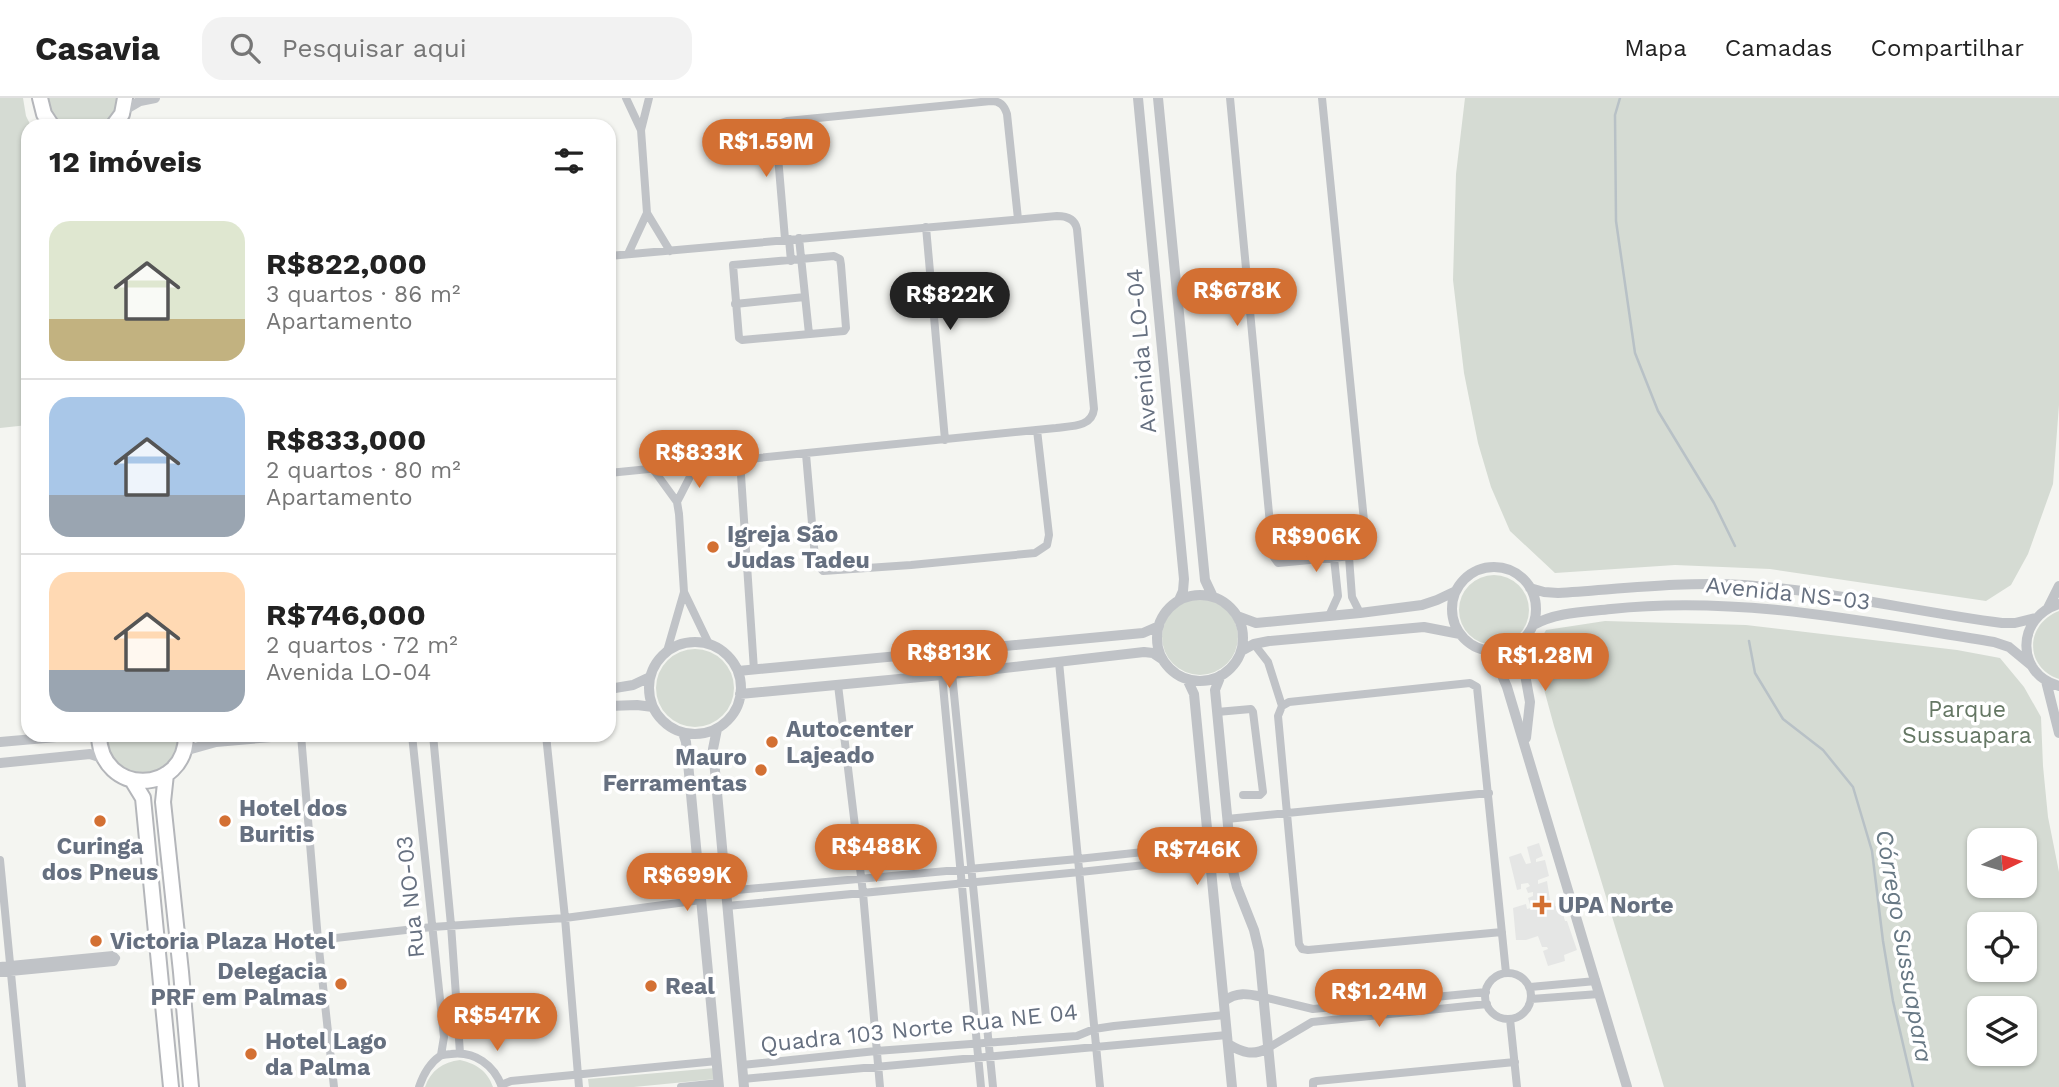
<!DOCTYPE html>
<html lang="pt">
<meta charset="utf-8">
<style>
body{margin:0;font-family:"Work Sans",sans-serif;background:#f2f2f2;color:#222;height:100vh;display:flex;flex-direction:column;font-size:26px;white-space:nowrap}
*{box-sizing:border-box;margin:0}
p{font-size:23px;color:#767676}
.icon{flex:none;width:38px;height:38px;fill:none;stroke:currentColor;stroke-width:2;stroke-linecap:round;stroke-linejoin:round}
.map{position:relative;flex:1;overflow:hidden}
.details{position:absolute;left:21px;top:21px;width:595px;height:623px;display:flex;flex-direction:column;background:#fff;border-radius:21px;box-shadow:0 2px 5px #0004}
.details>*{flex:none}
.needle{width:46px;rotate:85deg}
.controls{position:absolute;left:1967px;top:730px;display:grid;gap:14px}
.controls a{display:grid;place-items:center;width:70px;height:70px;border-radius:14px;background:#fff;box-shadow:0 2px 5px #0004;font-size:35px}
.price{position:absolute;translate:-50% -60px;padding:0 16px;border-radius:24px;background:#d37033;color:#fff;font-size:23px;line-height:46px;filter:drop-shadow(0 2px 4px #0008)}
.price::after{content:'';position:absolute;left:50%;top:42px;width:21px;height:16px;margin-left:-10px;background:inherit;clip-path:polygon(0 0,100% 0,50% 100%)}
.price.active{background:#222;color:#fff}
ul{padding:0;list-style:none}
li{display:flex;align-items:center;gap:21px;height:175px;padding:0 28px}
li+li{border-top:2px solid #e0e0e0}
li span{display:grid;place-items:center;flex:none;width:196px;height:140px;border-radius:21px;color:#555}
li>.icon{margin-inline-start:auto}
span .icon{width:84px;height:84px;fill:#fffc;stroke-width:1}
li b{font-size:30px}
h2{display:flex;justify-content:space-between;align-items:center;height:84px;padding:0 28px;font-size:30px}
header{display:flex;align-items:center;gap:42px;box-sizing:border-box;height:98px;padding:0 35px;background:#fff;border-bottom:2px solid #e0e0e0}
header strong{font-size:33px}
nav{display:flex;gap:38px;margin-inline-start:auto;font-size:24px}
.search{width:490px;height:63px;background:#f2f2f2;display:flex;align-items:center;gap:18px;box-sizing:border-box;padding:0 24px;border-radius:21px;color:#767676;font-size:26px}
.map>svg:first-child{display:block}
.built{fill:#e5e6e5}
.green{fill:#d5dbd3;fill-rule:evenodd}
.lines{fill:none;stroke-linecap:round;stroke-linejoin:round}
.stream{stroke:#b8c1c6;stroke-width:2.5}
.primary-casing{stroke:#b4b6ba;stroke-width:18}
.minor{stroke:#c0c3c7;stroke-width:8}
.tertiary{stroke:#c0c3c7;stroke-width:10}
.primary{stroke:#fff;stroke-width:14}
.poi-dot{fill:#d37033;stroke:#fff;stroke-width:2.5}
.labels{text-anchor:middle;stroke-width:7;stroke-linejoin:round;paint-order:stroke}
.street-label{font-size:23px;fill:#667080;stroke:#fff}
.poi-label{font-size:23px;font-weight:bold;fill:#667080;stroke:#fff;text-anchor:start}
.park-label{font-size:23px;fill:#657764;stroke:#fff}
.water-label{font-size:24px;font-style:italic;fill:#677884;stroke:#fff}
</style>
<header>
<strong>Casavia</strong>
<div class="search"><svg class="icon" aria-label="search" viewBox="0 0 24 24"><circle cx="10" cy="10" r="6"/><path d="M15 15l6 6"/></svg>Pesquisar aqui</div>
<nav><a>Mapa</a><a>Camadas</a><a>Compartilhar</a></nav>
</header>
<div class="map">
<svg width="2059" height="989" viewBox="0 0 2059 989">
<rect width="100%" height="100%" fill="#f4f5f1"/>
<path class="built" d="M1539,745L1543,758L1536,761V764L1545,762L1549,778L1538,782V786L1547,783L1550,802H1554L1555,808L1561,809L1565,823H1567L1577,852L1564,857L1565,863L1548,868L1543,853L1548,851L1547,849H1542L1538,838L1526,842H1516L1513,810L1526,806L1527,811L1531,810L1528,800L1533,798V794L1528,795L1526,790L1530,788L1528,785L1521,786V791L1517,792L1509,759L1521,755L1526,766L1531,765L1527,749Z"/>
<path class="green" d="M0,0H23L26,18L31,28H28V327L0,330Z
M44,0H120C118,11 113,20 105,28H59L53,22Z
M1465,0H2059V307L2053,386L2028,456L2011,487L1986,503L1770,471L1675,467L1555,475L1510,433L1491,389L1478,345L1464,275L1453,182L1456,76Z
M1459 512a35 35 0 1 1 70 0a35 35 0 1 1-70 0Z
M1162 539a38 38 0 1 1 76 0a38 38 0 1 1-76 0Z
M2059,513V581C2024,569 2025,526 2059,513Z
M1605,523L1746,527L1957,552L2000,560L2024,589L2041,619L2043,668L2048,719L2059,774V989H1664L1554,628L1542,584L1537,548L1546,532ZM1979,742H2025V788H1979ZM1979,826H2025V872H1979ZM1979,910H2025V956H1979Z
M656 590a39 39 0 1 1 78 0a39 39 0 1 1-78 0Z
M106,637H181V644L167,670L146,678L124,673L110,658Z
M460,962C476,966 487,972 493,989H425C431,972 443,964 460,962Z
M715,970L716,981L634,989H589L588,981Z"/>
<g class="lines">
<path class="stream" d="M1620,0L1615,17L1616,123L1635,255L1658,313L1714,405L1735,448
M1749,543L1755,575L1783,621L1823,652L1853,689L1872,753L1883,843L1893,903L1913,989"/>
<defs>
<path id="primary" d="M40,0L44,16L52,28
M113,28L122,16L125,0
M99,637C100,698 186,698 186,637
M166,676L163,704L181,874L191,989
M132,682L143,700L171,989"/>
</defs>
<use href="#primary" class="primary-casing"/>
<path class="minor" d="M626,0L641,32
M649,0L641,32L647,115L670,153
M1230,0L1273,458L1278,465L1363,457L1367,453L1322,0
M926,129L945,342
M799,140L809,236
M785,141L776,35L781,25L787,23L991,3C1000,3 1004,7 1007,16L1018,121
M789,141L791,163
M628,156L647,115
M609,158L1057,118C1067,118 1075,121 1077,131L1094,311C1092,329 1072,328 1056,330L609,375
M834,158L840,161L841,167L846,230L844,233L742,242L739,240L733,167Z
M735,206L805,199
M806,356L815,460L816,466L823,473L911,467L1035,455L1047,447L1049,437L1037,332
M740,362L754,572
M653,371L677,404L679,416L684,494L667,553
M677,404L696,367
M1349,459L1352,499L1360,515
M684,494L709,546
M1329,518L1338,498L1334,460
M1254,546L1268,564L1282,608
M1059,564L1100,989
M952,576L993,989
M942,577L981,989
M838,587L863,795L880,989
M1282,608L1289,604L1470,585L1477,589L1506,875
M1282,608L1278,618L1299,846L1302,851L1308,852L1502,834
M1217,614L1251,611L1253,614L1263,694L1260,697H1243
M301,637L318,842L334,989
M412,637L444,939L441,957
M433,637L451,827L460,955
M546,637L565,820L579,989
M1227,721L1489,695
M0,762L22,989
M726,793L1078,761L1209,747
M727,808L1080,774L1210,760
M318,842L432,829L565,820L701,802
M0,868L113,857L116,860
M1485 898a23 23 0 1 1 46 0a23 23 0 1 1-46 0Z
M0,875L114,864L116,860
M1530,889L1596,883
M1263,899L1313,911L1486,894
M1531,901L1599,896
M1510,921L1517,989
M1268,950L1312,924L1487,906
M742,967L876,953L1077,938L1094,931L1114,928L1225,917
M743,981L1227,937
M501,987L511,983L717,963
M419,989C423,977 430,965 440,958C442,957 449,956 451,956C475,953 494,967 502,989
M681,989L719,985
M1313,989V984L1317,983L1515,964"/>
<path class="tertiary" d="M1138,0L1184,481L1183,493L1179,502
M1158,0L1205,482L1213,499
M123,13L140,3L155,0
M1452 511a42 42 0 1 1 84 0a42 42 0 1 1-84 0Z
M1530,490L1544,494L1558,495C1621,491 1682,483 1744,487C1831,493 1916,514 2002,525H2015L2036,520
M1157 540a43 43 0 1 1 86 0a43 43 0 1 1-86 0Z
M2059,506C2016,519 2015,576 2059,588
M2048,510L2059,488
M1237,518L1256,525L1360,515L1422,507L1437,502L1456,493
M1533,527C1557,514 1584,514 1611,511C1740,497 1867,524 1994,544L2009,549L2032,568
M1526,539L1524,571L1530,604L1526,640
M649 590a46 46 0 1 1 92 0a46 46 0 1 1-92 0Z
M1241,553L1254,546L1269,543L1424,529L1460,536
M1485,553L1501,575L1507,589L1627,989
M738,573L1143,535L1159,528
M1221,577L1215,592L1232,769L1237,789L1254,832L1259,853L1272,989
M1187,581L1194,596L1232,989
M2046,583L2059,635
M609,591L633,587L650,579
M740,596L952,576L1144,554L1153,555L1162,561
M609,608L637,607L653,609
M717,631L713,651L744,989
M683,635L686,644L719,989
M0,644L79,637
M184,653L216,644L294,637
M0,665L90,656L105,661
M1224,903C1237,893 1249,896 1263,899
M1228,946C1243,955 1253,958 1268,950"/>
<use href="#primary" class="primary"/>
</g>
<g class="poi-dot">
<circle cx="713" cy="449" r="7"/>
<circle cx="772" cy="644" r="7"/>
<circle cx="761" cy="672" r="7"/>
<circle cx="100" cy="723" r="7"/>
<circle cx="225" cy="723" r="7"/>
<path d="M1538.5 796.5h7v7h7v7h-7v7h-7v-7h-7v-7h7z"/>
<circle cx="96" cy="843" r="7"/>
<circle cx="341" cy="886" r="7"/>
<circle cx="651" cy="888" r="7"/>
<circle cx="251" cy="956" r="7"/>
</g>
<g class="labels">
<g class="street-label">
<text transform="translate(1141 253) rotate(-95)" y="8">Avenida LO-04</text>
<text transform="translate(1788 495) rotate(6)" y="8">Avenida NS-03</text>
<text transform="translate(410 799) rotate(-96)" y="8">Rua NO-03</text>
<text transform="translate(919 930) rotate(-6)" y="8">Quadra 103 Norte Rua NE 04</text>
</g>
<g class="poi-label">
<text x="727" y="444">Igreja São<tspan x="727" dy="26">Judas Tadeu</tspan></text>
<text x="786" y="639">Autocenter<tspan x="786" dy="26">Lajeado</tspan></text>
<text x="747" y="667" text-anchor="end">Mauro<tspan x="747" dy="26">Ferramentas</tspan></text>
<text x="239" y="718">Hotel dos<tspan x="239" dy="26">Buritis</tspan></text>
<text x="100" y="756" text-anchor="middle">Curinga<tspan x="100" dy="26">dos Pneus</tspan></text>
<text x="1558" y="815">UPA Norte</text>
<text x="110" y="851">Victoria Plaza Hotel</text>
<text x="327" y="881" text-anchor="end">Delegacia<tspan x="327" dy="26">PRF em Palmas</tspan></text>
<text x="665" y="896">Real</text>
<text x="265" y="951">Hotel Lago<tspan x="265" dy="26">da Palma</tspan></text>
</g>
<g class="park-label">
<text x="1967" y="619">Parque<tspan x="1967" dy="26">Sussuapara</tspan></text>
</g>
<g class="water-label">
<text transform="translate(1904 848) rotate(80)" y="8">Córrego Sussuapara</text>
</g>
</g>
</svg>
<div class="controls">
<a><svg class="needle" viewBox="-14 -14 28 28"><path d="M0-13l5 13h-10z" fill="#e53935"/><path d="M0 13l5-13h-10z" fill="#767676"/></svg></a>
<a><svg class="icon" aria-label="locate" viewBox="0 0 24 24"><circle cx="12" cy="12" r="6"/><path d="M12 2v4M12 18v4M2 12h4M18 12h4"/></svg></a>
<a><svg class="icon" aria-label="layers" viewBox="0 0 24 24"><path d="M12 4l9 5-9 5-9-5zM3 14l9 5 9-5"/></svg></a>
</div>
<b class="price" style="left:766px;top:81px">R$1.59M</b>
<b class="price" style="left:1237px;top:230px">R$678K</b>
<b class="price active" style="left:950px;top:234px">R$822K</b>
<b class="price" style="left:699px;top:392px">R$833K</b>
<b class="price" style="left:1316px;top:476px">R$906K</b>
<b class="price" style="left:949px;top:592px">R$813K</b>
<b class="price" style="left:1545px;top:595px">R$1.28M</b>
<b class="price" style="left:876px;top:786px">R$488K</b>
<b class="price" style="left:1197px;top:789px">R$746K</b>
<b class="price" style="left:687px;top:815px">R$699K</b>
<b class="price" style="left:1379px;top:931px">R$1.24M</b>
<b class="price" style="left:497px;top:955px">R$547K</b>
<section class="details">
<h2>12 imóveis<svg class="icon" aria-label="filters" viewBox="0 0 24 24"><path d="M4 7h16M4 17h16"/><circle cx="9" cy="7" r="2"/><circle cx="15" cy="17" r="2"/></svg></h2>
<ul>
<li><span style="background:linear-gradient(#dfe7d0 70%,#c2b280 0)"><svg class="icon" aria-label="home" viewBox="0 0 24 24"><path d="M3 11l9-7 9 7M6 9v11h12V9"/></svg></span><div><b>R$822,000</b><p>3 quartos · 86 m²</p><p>Apartamento</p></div></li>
<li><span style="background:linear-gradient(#a9c7e8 70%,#9aa5b1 0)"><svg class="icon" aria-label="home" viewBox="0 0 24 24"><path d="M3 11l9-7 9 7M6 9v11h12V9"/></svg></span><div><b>R$833,000</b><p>2 quartos · 80 m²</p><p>Apartamento</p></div></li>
<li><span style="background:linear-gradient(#ffd9b3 70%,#9aa5b1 0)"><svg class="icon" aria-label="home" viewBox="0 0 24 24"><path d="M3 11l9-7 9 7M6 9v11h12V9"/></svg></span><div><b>R$746,000</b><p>2 quartos · 72 m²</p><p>Avenida LO-04</p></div></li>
</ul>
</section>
</div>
